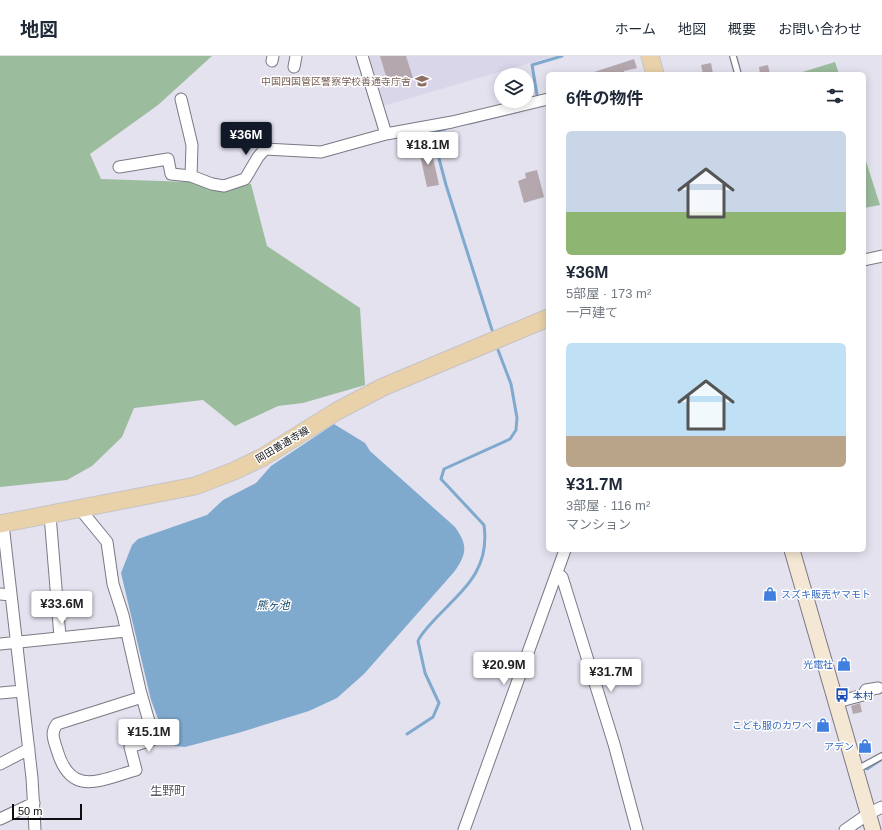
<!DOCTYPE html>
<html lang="ja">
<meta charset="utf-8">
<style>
body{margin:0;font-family:Helvetica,"Noto Sans JP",sans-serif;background:#f2f2f3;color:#1f2937;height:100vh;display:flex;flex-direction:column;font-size:15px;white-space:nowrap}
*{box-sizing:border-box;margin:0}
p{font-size:13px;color:#747a83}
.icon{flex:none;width:22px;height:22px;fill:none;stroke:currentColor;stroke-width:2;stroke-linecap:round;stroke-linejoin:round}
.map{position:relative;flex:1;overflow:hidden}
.drawer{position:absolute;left:546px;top:16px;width:320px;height:480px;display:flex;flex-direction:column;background:#fff;border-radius:6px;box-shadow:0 2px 10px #0003}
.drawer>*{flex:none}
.tools{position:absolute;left:494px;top:12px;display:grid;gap:8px}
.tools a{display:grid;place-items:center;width:40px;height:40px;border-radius:50%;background:#fff;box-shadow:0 2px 10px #0003;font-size:20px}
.scale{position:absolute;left:12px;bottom:10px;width:70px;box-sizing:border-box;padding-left:4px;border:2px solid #0e0d11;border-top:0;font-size:11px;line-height:14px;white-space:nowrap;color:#0e0d11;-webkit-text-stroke:3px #fff;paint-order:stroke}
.price{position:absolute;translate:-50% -34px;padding:0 9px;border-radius:4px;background:#fff;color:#222;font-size:13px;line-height:26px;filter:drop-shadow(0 1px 2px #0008)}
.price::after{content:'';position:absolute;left:50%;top:24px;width:12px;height:9px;margin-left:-6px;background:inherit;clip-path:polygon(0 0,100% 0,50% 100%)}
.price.selected{background:#111827;color:#fff}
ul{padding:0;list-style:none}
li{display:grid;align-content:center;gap:8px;height:212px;padding:0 20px}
li span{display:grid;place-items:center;height:124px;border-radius:6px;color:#555}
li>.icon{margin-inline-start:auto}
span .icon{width:72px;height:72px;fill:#fffc;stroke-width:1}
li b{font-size:17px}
h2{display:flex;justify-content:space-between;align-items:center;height:48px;padding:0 20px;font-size:17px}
header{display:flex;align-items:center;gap:24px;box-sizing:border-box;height:56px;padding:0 20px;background:#fff;border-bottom:1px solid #e0e1e3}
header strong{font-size:19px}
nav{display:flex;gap:22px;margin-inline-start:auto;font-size:14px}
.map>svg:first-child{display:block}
.built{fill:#d9d6ea}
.green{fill:#9cbc9e}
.water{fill:#7faace}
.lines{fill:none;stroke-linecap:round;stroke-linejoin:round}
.stream{stroke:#7faace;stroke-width:3}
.building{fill:#b4a7ad}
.lane-casing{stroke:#7b7984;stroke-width:8}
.street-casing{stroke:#7b7984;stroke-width:13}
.secondary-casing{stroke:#7b7984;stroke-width:17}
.primary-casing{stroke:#c5c5c6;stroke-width:19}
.lane{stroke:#fff;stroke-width:5.5}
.street{stroke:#fff;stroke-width:11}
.secondary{stroke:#f4e8d4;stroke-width:15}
.primary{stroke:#e9d1a9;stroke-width:17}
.labels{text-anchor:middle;stroke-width:3;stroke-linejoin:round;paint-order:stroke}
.education-label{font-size:10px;fill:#785e54;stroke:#fff;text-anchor:end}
.street-label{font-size:10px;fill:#0e0d11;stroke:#fff}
.shop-label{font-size:10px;fill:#366cbe;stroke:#fff;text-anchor:end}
.transit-label{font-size:10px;fill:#164399;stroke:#fff;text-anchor:start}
.water-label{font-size:11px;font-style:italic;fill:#03395c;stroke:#fff}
.quarter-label{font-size:12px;fill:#56545f;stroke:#fff}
</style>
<header>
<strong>地図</strong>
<nav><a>ホーム</a><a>地図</a><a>概要</a><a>お問い合わせ</a></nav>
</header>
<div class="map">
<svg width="882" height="774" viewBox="0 0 882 774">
<rect width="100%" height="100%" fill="#e4e2ef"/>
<path class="built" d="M367,0H554L383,50Z"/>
<path class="green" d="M0,0H212L158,49L90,98L101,123L251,128L267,190L360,252L365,329L303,347L278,350L235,370L203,344L134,352L122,381L92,410L67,424L0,431Z
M835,6L839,18H796Z
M864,99L880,149L864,152Z"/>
<path class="water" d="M334,368L365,387L370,395L455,471C468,489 467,498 454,516L364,618L337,642L309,655L238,677L185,691L175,690L161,671L151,644L121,517L132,489L138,483L207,459L223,444L256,427L271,410Z"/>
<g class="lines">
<path class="stream" d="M537,39L532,9L562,0
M470,67L519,55
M445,73L432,76L446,129L492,274
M407,678L433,661L439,647L425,617L418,585C422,576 430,569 437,561C465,532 490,513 484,469L441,423L444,413L510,383L516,374L517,362L511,328L498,294
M867,713L882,703"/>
</g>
<path class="building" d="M380,0H406L413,22L389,30Z
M634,3L637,12L624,15V18H591V17Z
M711,7L713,18H703L701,9Z
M768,9L770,18H760L759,11Z
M430,88L439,129L427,131L418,90Z
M537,114L544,141L524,147L518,125L526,122L525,117Z
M860,647L862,656L853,658L851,650Z"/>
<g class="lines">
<defs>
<path id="lane" d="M733,0L738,18
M856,714L882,700"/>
<path id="street" d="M362,0L386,78
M272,5L273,0
M294,11L296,0
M181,43L192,89L191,120
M119,111L168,103L171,118L191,120L212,128L224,130L245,123L258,101L265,93L321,96L386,78L452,66L548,43
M864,204L882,200
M80,453L107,486L113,528L123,559L140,634L154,683L130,691L136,714C100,724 71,742 57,694C54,684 50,677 57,668L142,641
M50,459L60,581
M3,468L32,722L35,774
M557,517L562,521L614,688L637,774
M0,538L11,539
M0,588L126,575
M0,637L22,635
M837,646L863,639L866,634L878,632
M0,708L29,693
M0,763L34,747
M464,774L565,494
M845,774L868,758L882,751"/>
<path id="secondary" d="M792,494L873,774"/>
<path id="primary" d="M650,0L655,18
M0,468L195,430L234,415L263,401L337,355L383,331L548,262"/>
</defs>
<use href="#lane" class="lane-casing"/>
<use href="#street" class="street-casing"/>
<use href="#secondary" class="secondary-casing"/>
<use href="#primary" class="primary-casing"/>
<use href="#lane" class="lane"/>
<use href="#street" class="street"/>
<use href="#secondary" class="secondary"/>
<use href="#primary" class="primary"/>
</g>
<defs>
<symbol id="school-bare" viewBox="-9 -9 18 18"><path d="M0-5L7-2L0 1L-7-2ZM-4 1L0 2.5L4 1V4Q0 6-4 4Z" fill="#8d6e63" stroke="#fff" stroke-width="2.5" paint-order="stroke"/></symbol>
<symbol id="shop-bare" viewBox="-9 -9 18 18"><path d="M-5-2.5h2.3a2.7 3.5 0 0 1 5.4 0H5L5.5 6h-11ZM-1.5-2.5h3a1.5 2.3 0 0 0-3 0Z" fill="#3f7fe0" stroke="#fff" stroke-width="2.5" paint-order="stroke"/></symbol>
<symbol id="bus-bare" viewBox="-9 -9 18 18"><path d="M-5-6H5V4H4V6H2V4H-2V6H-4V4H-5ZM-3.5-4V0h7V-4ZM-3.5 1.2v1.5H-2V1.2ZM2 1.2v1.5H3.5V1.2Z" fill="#1a4fb4" stroke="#fff" stroke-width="2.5" paint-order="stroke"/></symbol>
</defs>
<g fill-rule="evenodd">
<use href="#school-bare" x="412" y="15" width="20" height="20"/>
<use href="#shop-bare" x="760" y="528" width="20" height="20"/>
<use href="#shop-bare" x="834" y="598" width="20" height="20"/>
<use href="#bus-bare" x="832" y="629" width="20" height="20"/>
<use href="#shop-bare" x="813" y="659" width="20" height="20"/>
<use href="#shop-bare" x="855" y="680" width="20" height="20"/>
</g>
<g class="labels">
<g class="education-label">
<text x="411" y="29">中国四国管区警察学校善通寺庁舎</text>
</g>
<g class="street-label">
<text transform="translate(282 388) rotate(-31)" y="4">岡田善通寺線</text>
</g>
<g class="shop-label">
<text x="781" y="542" text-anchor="start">スズキ販売ヤマモト</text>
<text x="833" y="612">光電社</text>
<text x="812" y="673">こども服のカワベ</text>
<text x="854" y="694">アデン</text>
</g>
<g class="transit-label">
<text x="853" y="643">本村</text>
</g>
<g class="water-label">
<text x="273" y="553">熊ヶ池</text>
</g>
<g class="quarter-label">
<text x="168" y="739">生野町</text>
</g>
</g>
</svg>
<div class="tools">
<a><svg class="icon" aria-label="layers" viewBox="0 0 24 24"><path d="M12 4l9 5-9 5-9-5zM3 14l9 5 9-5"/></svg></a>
</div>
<div class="scale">50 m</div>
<b class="price selected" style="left:246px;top:100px">¥36M</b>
<b class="price" style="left:428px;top:110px">¥18.1M</b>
<b class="price" style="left:62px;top:569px">¥33.6M</b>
<b class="price" style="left:504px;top:630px">¥20.9M</b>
<b class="price" style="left:611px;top:637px">¥31.7M</b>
<b class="price" style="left:149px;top:697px">¥15.1M</b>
<section class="drawer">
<h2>6件の物件<svg class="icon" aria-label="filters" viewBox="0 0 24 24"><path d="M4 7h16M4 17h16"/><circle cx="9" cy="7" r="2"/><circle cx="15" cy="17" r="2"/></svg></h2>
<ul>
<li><span style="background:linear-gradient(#c9d6e8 65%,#8fb573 0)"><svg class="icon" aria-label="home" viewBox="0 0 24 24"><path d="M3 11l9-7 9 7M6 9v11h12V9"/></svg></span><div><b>¥36M</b><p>5部屋 · 173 m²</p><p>一戸建て</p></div></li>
<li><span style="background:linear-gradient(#bfe0f5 75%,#b9a48a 0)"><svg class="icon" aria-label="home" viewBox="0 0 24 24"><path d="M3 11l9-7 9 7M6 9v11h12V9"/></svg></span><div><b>¥31.7M</b><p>3部屋 · 116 m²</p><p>マンション</p></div></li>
</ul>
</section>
</div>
